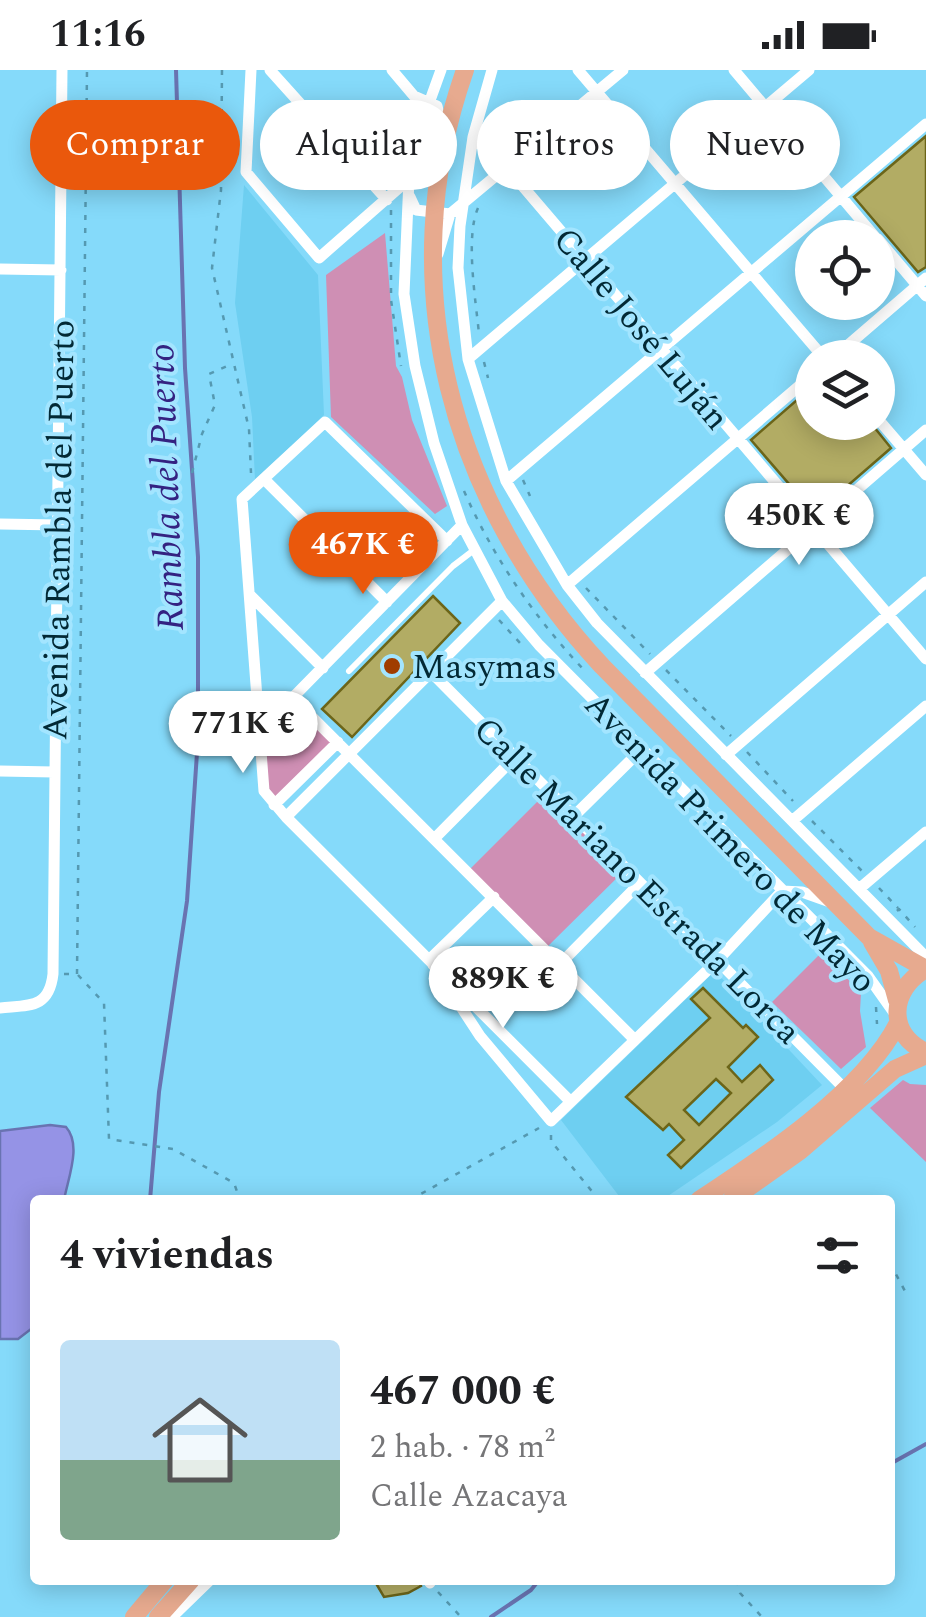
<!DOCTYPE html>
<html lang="es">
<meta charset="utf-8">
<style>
body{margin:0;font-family:Spectral,serif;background:#f6f6f6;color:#202124;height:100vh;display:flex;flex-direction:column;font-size:38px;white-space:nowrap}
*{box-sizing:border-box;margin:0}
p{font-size:32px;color:#757577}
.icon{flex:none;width:55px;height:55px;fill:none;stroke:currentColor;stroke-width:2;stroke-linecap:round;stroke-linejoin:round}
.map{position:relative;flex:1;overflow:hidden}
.details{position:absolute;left:30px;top:1125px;width:865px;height:390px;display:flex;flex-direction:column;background:#fff;border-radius:10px;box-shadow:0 5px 25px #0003}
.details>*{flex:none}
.banner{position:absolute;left:30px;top:30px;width:868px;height:90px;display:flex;gap:20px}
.fabs{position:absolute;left:795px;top:150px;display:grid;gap:20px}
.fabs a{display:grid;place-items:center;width:100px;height:100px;border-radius:50%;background:#fff;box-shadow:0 5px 25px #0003;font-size:50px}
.price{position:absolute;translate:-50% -85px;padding:0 22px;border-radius:35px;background:#fff;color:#222;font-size:32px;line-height:65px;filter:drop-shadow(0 2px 5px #0008)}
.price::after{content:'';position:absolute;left:50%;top:60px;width:30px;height:22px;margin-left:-15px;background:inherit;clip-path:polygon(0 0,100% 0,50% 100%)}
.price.selected{background:#ea580c;color:#fff}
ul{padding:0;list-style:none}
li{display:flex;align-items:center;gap:30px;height:250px;padding:0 30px}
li+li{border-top:2px solid #e0e0e0}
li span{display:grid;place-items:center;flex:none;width:280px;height:200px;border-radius:10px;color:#555}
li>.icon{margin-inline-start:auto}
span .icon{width:120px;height:120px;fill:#fffc;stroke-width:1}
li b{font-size:42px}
h2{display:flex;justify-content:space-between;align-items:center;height:120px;padding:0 30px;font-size:42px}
.chip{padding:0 35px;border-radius:45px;background:#fff;box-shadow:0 5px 25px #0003;font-size:35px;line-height:90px}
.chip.selected{background:#ea580c;color:#fff}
.status{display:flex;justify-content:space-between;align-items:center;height:70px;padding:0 50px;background:#fff;direction:ltr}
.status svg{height:28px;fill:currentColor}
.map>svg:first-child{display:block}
.built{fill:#6ecff1}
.green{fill:#cf8fb4}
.water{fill:#9593e6;stroke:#6973b1;stroke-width:2.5}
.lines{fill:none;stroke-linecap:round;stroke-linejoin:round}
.stream{stroke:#6973b1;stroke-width:4}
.building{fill:#b2ac64;stroke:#6c6519;stroke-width:2.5;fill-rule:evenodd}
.path{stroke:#5599b1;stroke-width:2.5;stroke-dasharray:5 8;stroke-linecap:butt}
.lane{stroke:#fff;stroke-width:6}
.street{stroke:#fff;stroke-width:11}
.primary{stroke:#e7aa8f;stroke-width:18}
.poi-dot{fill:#a03d00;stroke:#a3e5ff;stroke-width:4}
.labels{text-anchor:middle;stroke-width:8;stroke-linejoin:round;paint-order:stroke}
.street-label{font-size:35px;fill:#022935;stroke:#a3e5ff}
.poi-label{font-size:35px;fill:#022935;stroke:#a3e5ff;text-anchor:start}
.water-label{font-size:38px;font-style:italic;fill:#342281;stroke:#a3e5ff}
</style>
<div class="status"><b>11:16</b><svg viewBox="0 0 49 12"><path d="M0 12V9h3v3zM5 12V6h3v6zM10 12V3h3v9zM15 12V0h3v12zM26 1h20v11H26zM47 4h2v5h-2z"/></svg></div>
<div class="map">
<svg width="926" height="1547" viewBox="0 0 926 1547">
<rect width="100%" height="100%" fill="#85dafa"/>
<path class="built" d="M244,115L318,205L324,345L255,410L252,347L235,233Z
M715,901L822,1015L777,1052L662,1130H622L561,1050Z"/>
<path class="green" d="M385,163L396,296L402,307L412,350L447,436L435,444L331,347L326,205Z
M293,628L338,672L274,735L264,721L261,660Z
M548,721L626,799L545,879L468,801Z
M822,882L861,923L860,941L866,977L841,999L772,932Z
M903,1010L910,1014L926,1015V1092L870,1038Z"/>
<path class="water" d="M50,1055L66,1057C82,1075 68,1108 64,1130H35V1256L18,1269H0V1061Z"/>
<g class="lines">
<path class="stream" d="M150,1130L159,1022L187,831L198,668V487L185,298L176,0
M890,1394L926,1374
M143,1512V1510
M491,1547L531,1520L539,1510"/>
</g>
<path class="building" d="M926,66V197L918,202L854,127Z
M812,317V352H870L891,378L815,444L751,370Z
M433,526L460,553L352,667L322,639Z
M703,918L743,958L746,955L758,967L728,997L742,1012L760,995L773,1010L681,1098L668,1085L684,1070L669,1054L663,1060L626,1027L710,948L691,929ZM716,1009L731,1023L699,1055L684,1040Z
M374,1510H419L421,1516L408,1523L384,1527Z"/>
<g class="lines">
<path class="path" d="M222,0L221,120L212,198L249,359L251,403
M403,63L411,37
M478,138C465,167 476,232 479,264
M391,140V230L401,296
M484,292L488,308
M192,403L202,364L215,335L209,304L232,294
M523,410L530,426
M464,421C493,487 534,547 584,600
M586,518L650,584
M499,550L520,573
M666,600L731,666
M747,682L793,731
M812,751L863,802
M879,818L898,838
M897,841L899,839L915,857
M64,904H77L87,0
M78,905L104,933L109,1069L173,1079L234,1113L240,1130
M876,937L877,954
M551,1065V1071L599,1130
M410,1130L539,1058
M890,1193L906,1223
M737,1510L740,1523L762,1547
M438,1522L461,1547"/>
<path class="lane" d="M349,601L453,496L474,480"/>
<path class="street" d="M251,0L246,102L319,188L409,109
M270,0L387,130
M392,0L414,26L437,36L444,68
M441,0L415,72L409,109L404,224L415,296L434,373L462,455L502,531L539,575L868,906L897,947
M492,0L473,67L460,156L458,198L468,289L506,411L567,515L597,553L926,887
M578,0L824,288
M734,0L876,168
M473,67L508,99L926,589
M369,108L415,72
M410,127L416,140L450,144L623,0
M878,169L926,226
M438,184L450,144
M0,199L61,200
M833,288L926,208
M468,289L809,0
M878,349L926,405
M264,409L387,532
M506,411L926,54
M0,454L59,455
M447,471L325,352L242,429L264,721L286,747L570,1031
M567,515L812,305
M250,525L323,598
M431,602L845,1019
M645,603L926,360
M293,628L635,970
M261,660L462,455
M726,685L926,512
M0,701L54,702
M274,735L338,672
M286,747L502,531
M573,747L642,679
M792,751L926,636
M435,768L514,688
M859,819L926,762
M560,894L640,813
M433,895L430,889L494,827
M446,914L480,966L551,1051L718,890L782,821L802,822L833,833
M0,938C29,935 49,939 53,904L62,0
M428,1510L430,1513
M172,1547L210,1510"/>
<path class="primary" d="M465,0C390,213 451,434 602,596L869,867L926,899
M872,872L889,901L897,930
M926,899C890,919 886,964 926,982
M699,1130C763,1088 863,1022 898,953
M731,1130L800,1081L895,999L926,985
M134,1547L165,1510
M158,1547L191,1510"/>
</g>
<circle class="poi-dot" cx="392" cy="596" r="10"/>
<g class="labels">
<g class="street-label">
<text transform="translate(642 258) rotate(50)" y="12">Calle José Luján</text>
<text transform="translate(58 460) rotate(-89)" y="12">Avenida Rambla del Puerto</text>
<text transform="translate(731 772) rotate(46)" y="12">Avenida Primero de Mayo</text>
<text transform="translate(638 810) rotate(45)" y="12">Calle Mariano Estrada Lorca</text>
</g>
<g class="poi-label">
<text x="412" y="608">Masymas</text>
</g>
<g class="water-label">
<text transform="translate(165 417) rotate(-92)" y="13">Rambla del Puerto</text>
</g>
</g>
</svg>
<div class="fabs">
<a><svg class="icon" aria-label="locate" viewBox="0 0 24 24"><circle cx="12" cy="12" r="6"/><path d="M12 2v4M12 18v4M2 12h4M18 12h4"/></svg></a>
<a><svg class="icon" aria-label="layers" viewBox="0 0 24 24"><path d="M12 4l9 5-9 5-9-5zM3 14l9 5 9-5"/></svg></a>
</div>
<b class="price" style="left:799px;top:498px">450K €</b>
<b class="price selected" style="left:363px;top:527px">467K €</b>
<b class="price" style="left:243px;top:706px">771K €</b>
<b class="price" style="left:503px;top:961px">889K €</b>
<div class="banner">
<a class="chip selected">Comprar</a>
<a class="chip">Alquilar</a>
<a class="chip">Filtros</a>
<a class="chip">Nuevo</a>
</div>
<section class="details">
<h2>4 viviendas<svg class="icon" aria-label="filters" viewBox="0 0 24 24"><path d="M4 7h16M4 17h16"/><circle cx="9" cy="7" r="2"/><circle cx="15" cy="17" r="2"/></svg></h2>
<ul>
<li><span style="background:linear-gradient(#bfe0f5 60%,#7fa58c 0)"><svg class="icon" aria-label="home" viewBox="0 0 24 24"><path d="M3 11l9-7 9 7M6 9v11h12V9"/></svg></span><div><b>467 000 €</b><p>2 hab. · 78 m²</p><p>Calle Azacaya</p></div></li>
</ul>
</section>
</div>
